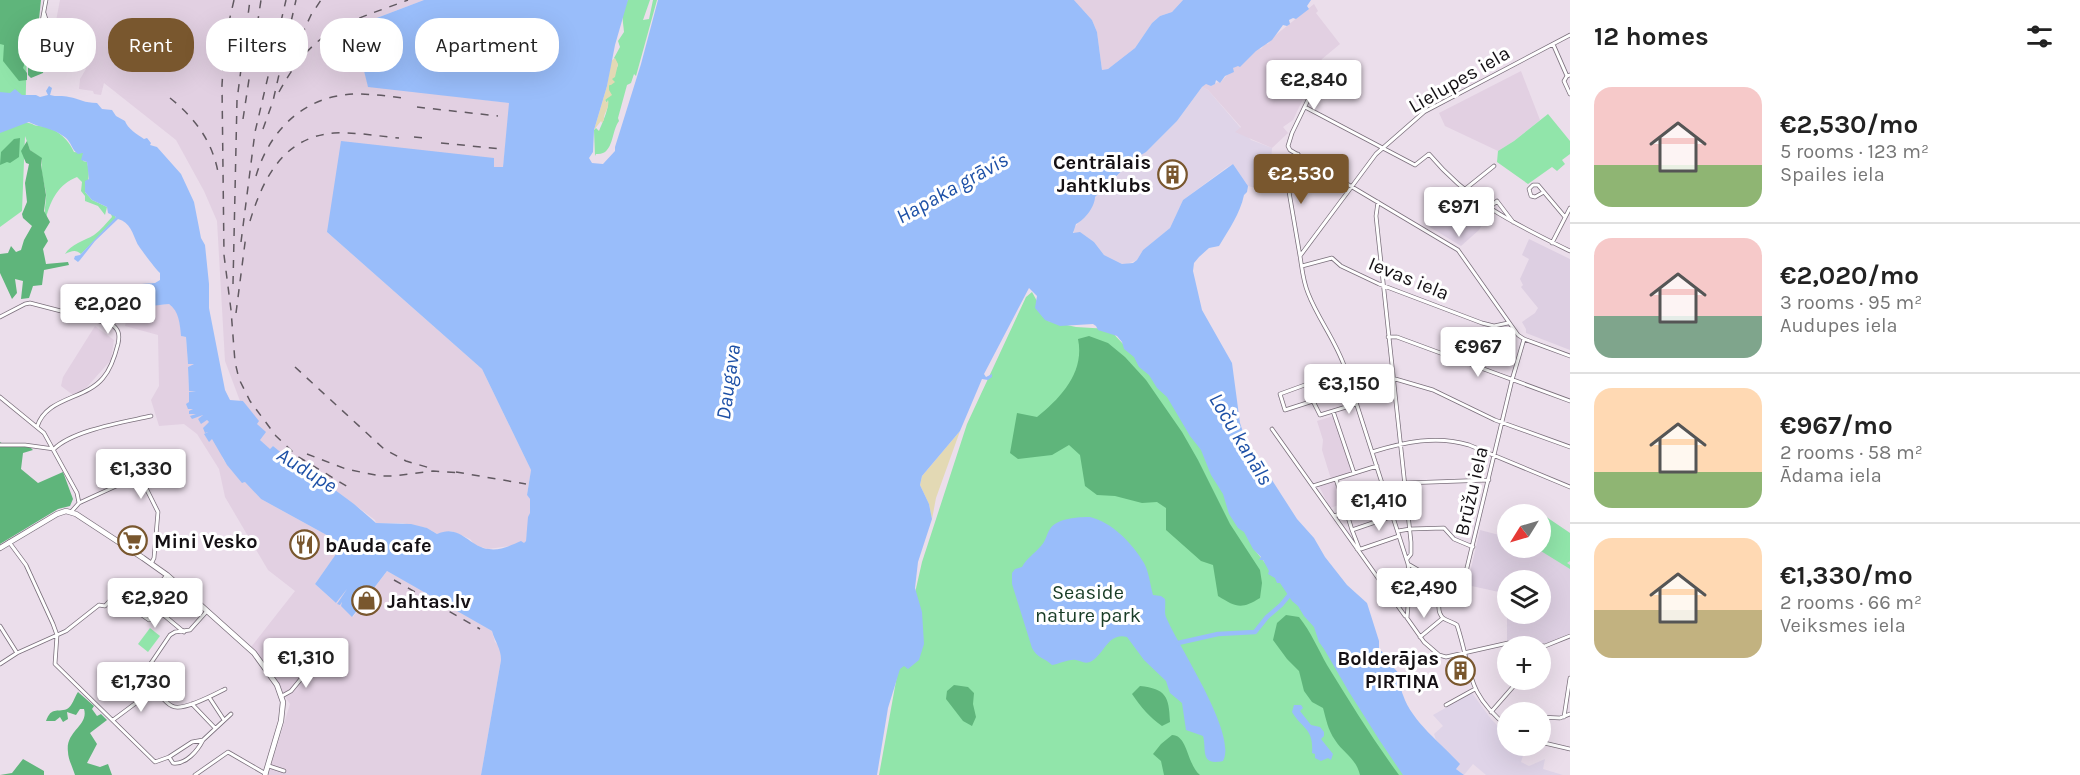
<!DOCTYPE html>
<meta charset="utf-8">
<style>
body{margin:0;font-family:Karla,sans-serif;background:#f6f6f6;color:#222;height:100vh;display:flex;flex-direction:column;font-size:22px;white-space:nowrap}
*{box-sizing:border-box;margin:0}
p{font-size:20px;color:#767676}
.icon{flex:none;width:33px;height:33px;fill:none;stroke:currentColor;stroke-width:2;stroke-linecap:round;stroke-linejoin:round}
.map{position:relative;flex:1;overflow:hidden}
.drawer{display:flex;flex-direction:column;background:#fff;width:510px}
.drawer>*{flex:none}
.guide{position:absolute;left:18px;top:18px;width:570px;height:54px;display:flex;gap:12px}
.needle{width:39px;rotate:233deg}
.tools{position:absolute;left:1497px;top:504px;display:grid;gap:12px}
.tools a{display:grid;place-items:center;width:54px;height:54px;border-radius:50%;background:#fff;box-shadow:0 6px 24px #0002;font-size:30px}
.price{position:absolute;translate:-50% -51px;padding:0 14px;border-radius:6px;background:#fff;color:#222;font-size:20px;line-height:39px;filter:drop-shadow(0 2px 3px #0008)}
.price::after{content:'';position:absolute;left:50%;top:36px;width:18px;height:14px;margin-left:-9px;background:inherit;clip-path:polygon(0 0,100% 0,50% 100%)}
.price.active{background:#79572e;color:#fff}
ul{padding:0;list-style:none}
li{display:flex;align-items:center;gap:18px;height:150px;padding:0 24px}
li+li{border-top:2px solid #e0e0e0}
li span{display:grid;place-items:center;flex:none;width:168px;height:120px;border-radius:18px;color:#555}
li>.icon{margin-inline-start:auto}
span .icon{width:72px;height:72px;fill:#fffc;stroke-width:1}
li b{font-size:26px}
h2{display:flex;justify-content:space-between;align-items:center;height:72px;padding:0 24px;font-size:26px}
.tag{padding:0 21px;border-radius:24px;background:#fff;box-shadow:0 6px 24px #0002;font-size:21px;line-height:54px}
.tag.active{background:#79572e;color:#fff}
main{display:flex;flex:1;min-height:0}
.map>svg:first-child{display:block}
.commercial{fill:#dfd4e8}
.built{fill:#e2d0e2}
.education{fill:#ddcfe2;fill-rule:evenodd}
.green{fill:#91e5aa}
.forest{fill:#5fb57b}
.sand{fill:#e3d9b4}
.water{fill:#99bdfa}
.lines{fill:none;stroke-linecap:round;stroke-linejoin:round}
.canal{stroke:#99bdfa;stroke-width:4.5}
.minor-casing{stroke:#7a6f7b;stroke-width:4.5}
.secondary-casing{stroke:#7a6f7b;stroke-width:6}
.minor{stroke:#fff;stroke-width:3}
.secondary{stroke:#fff;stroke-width:4.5}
.rail{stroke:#615961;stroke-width:1.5;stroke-dasharray:8 8;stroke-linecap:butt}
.labels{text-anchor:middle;stroke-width:6;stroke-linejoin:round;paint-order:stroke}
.street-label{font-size:20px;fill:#141014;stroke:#fff}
.poi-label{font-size:20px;font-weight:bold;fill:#141014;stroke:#fff;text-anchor:start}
.park-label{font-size:20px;fill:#183c25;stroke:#fff}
.water-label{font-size:21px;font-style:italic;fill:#1d50a6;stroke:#fff}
</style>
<main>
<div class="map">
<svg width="1570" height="775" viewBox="0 0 1570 775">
<rect width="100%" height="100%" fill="#ebdeeb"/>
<path class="commercial" d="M1202,87L1208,90L1251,140L1272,148L1270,176L1263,190L1248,186L1233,164L1226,168L1183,200L1170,228L1143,250L1137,260L1127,264H1122L1104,255L1094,242L1083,235H1074V228L1090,210L1095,197L1140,154L1153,145L1177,121Z
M1472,693L1491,719L1500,728L1507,731L1508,746H1526L1521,762L1529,766L1545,759L1543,769L1563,775H1486L1473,764L1464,775L1455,768L1459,764L1436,740L1434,734L1443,726L1433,715Z"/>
<path class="built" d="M60,0H424L353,27L368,86L510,103L503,167H493L494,158L327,232L482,369L531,470L527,495L530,499V513L526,541L524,544L488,549L475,545L470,539L451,531L437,534L427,528L402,523H376L375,520L331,487L309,475L273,446L270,450L260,440L257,424L258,421L243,401H240L225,361L217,221L204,191L176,140L104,83L101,95L94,94L93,91L79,89L80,79L86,69L52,42Z
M1074,0H1183L1172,12L1160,16L1152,23L1135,48L1108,69L1102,70L1097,32L1092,20Z
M1314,4L1318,11L1316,13L1340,44L1322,59L1293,120L1283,127L1288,133L1272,148L1235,132L1241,127L1208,90L1202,87L1207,83L1211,86L1218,82L1220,83L1233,68L1259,48L1261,49L1266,43L1268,44L1272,38Z
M1521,71L1540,120L1514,141L1498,151L1445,126L1439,113Z
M131,302L140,306L169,304L175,309L180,319L181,336L186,337L188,364L193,362L194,364L188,367L189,391H196L189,392V402L196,415L191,416L203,415L204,416L198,419L201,423L207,420L213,426L223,459L232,471L243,483L245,481L261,499L343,544L315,584L336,603L347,589L337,604L342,602L343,604L342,606L353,617L387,571L492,631L495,642L500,647L501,660L481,775H268L290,704L251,647L295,591L268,570L225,497L219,469L197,434L184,424L159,426L151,400L159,386L158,335L125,326Z
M95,326L114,340L111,360L87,387L73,395L61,386L63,377Z
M1333,416L1353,472L1331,479L1322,450L1323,440L1317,421Z
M1336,481L1342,504L1330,508L1319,486Z"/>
<path class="education" d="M1449,193L1487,216L1479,230L1461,246L1428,226Z
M1529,239L1570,259V350L1526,333V329L1522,322L1535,313L1538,308L1521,287L1523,285L1520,279L1529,259L1522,255Z
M1528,505L1570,533V633L1550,643L1542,644L1512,640L1507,641V611L1500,610L1499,592L1467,585L1480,530L1507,537L1508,548H1540V514H1523ZM1508,580H1540V614H1508Z"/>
<path class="green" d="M0,0L27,49L25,123C31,122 33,126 39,126C55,127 68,138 74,152L83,153V161L87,162C90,173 89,181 85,192L92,200L107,207L105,215L98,206L85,201V196L81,191L82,182L77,177C59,184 51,199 46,218C43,209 47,202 46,193C44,182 40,170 42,159L30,150L25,136L22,211L0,227Z
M650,0L643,20L649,19L653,0H657L636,76L634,74L631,83L627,85L618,118L619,121C611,131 614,156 596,154L595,156L594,130L596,128L599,131C602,123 609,110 608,100L607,103L605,100C608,94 608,92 609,86C611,79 615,73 618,65L614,58L620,47L618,41L624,32C623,20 620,12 628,0Z
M1548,114L1570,141V154L1562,160L1565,164L1557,171L1552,167L1528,184L1497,162L1498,151L1514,141Z
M111,214H114L116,218L81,254C76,249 71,251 65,254C71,244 84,241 94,235C101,230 106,223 112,217Z
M1032,292L1048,321L1076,327L1109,329L1171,395L1194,432L1254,549L1321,634L1405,775H879L900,659L922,562L967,424L1026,297Z
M1535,511L1539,512L1570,533V561L1567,563L1570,565V569L1536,548H1540V514H1526Z
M150,628L160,636L148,652L138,644Z"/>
<path class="forest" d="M0,0H41L38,29L36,33L37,40L43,41V50L46,53L52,50L53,60L49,64L37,60L44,68L43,73L31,78L28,75V54L23,68L27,73V80L19,81L3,61L4,45L0,44Z
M20,138L19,157L10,163L7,162L0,165L1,152L14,139Z
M27,141L30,150L42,158L41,165L46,195L44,211L50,222L44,232L48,241L43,249L46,264L68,262L69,265L44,270L42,285L33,286L29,298L21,299L23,281L15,279L17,293L12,299L0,273V254L8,253L11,246L16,252L21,250L24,240L32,226L23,218L22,214L27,202L25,183L29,164L26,163L21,151Z
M1089,336L1108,343L1125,357L1146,380L1182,432L1198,460L1230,524L1260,570L1262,583L1260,598C1241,610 1236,607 1218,596L1213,565L1201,561L1166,530V508L1157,502L1142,503L1115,496L1097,495L1085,486L1080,455L1069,445L1052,455L1018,459L1010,453L1017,413L1037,417C1061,398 1085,372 1078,339Z
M0,442L6,446L30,447L33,450L23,453L21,469L38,483L63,472L73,499L70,506L58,509L0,544Z
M1286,615L1299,617C1311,632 1318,649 1327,665C1350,702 1373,740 1399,775H1360C1356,758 1344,754 1335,740C1328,730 1326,719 1323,708L1312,702L1304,691L1299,671L1287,659L1273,640L1277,623Z
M954,685L968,687L974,693L973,704L976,717L972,726L963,721L946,699L947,691Z
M1140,686C1166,689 1169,696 1170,722L1162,726C1149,717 1141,707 1132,694Z
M78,692L94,706L92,709L97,716L101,714L107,720L90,733L97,744L87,763L100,767L108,764L112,775H75C73,768 68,759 68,752C65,731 89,726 84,709H80L76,715L67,712L68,719L63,722L60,717L55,721H46C52,706 56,713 67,709C72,707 75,696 78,692Z
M1172,735C1188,735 1187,765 1200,775H1164L1161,761L1153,754L1161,744Z
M23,759L44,771V775H0L12,773Z"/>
<path class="sand" d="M615,58L618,64L615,77L612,79L615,82L611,85H609V90L612,95L605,100L607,103L608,100C610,108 603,113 604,120L602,123L601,121L594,130L607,86L611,61Z
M960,431L936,498L932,519L929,504L920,485L922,476Z"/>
<path class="water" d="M424,0H628L615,45L607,86L594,130L593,152L589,158L592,163L603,164L615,151V147L641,64L658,0H1074L1092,20L1097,32L1102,70L1108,69L1135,48L1152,23L1160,16L1172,12L1183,0H1311L1307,6L1309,9L1296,19L1293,18L1289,20L1290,24L1287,26L1283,25L1272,40L1256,51L1240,67L1238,66L1233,68L1234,72L1225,76L1220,83L1216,80L1215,84L1211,86L1206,84L1202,87L1177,121L1146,152L1141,155L1139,154L1095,197C1095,206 1085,220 1076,224L1073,233L1080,232L1094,242L1104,255L1122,264L1133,263L1137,260L1143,250L1170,228L1183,200L1233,164L1248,186L1247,192L1244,195C1240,214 1229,229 1219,246L1209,248L1199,257L1194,263L1193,271L1202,310L1232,363L1240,423L1245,438L1297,519L1314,538L1325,557L1347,585L1367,603L1379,641V649L1388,657L1393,667L1402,677C1402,683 1400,689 1403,695C1412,722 1442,744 1460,764L1456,769L1464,775H1403L1380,741L1349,692L1324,649L1319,642L1314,627L1304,616L1298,606L1292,601L1280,583H1277L1275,578L1268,574L1269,571L1263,560H1259L1261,557L1253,549L1244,532L1238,528L1229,514L1223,494L1211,475L1201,450L1190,436L1167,397L1157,388L1149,375L1139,367L1134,357L1124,349L1122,342L1117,336L1098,330L1096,326L1093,324L1060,326L1045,320L1035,308L1037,296L1029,288L984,374L986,377L992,374V377L988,380L982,379L960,431L922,476L920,485L929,504L932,519L918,562L915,588L922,612L924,644L919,660L908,669L904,666L900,669L888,708L877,775H481L501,660C501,648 495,642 492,631L387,571L352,617L341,606L342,602L340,605L337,604L347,589L336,603L315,584L343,544L261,499L245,482L242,483L227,465L212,439L209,442L204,434L208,432L205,433L203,428L209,422L207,420L201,424L198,419L203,415L192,419L190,416L196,414H189V411L193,409H188L186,404L189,402V392H196L189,391L188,367L194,364H188L186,337L181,336C180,324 179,311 169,304C153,305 135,311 126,295L128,285L155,283L160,280V273C158,272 138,246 137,243C133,234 130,222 118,219L95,241L80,260L78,262L74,259L75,256L80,255L116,217L108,213L107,207L92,200L85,192V181L89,179L87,162L81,160L83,153L78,154C72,150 71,142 66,138C52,127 43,129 29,122C19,126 10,129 0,133V92L10,93L15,89L22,95H36L40,97L48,95L46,91L49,86L52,88L50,95C56,97 63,95 69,97C80,99 84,103 97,103L102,109L112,110L116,116L125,121C127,128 138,135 144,139L147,138L151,143L150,145L157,147L181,174L194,202L201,238L205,245L209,284V308L225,390L230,400L243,401L259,421L257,424L266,432L260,440L270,449L273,446L309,475L331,487L354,504L376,523L411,524L427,528L437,534C460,523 469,547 489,549C499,551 512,545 521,541L524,543L526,541L528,517L530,513V499L527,495L531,470L482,369L327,232L341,141L494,158V167H503L509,103L368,87L353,27Z
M1090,517C1112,522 1133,544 1144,563C1149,572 1150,584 1153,595L1161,596L1165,599C1166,605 1164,612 1166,617C1178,646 1238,734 1223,761C1199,766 1207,749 1203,736L1186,730L1182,703L1170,693L1166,681L1144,660L1127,637C1107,632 1104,656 1090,662C1084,664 1081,661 1076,660C1068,659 1060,664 1052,665C1045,658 1037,658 1032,648L1012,584V573L1015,569L1022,567C1027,558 1034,554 1041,546C1046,541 1046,535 1050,529C1057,518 1079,517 1090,517Z
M1294,705H1301L1303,708L1300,711L1311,725L1320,727L1324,732V736L1321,739L1333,754L1331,760L1328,758L1321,761L1315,758V754L1312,753C1314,728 1302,729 1292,712Z"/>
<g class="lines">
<path class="canal" d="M1178,643L1218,634L1255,632L1267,617L1281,605L1291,593"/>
<defs>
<path id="minor" d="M44,13L49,29L45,34L41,31V27L46,0
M1570,35L1424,112L1376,154L1300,256C1302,268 1303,281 1308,293C1318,319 1336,341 1345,368L1408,564L1410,581L1407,618L1424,642L1439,655L1446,657L1508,643L1545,646L1570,636
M1553,44L1567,76L1570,75
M1322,71L1292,133L1288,146L1290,150L1458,250L1518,335L1524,339L1570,356
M1567,76L1564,81L1570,94
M1305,107L1415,165L1429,154C1470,203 1515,224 1570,251
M1298,154L1287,175V180L1300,256
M1464,190L1494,166
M1544,192L1535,197L1531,196L1529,189L1533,185H1538L1565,217
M1378,202L1376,216L1411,542V554L1407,559
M1489,208L1497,201L1513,222
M1552,243L1570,208
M1302,266L1332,258L1341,266L1379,284L1482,323L1494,326L1508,323
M0,317L25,304L30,303L111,324C119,329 120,335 118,344C115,356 111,369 103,378C85,400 46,397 37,427
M1388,337H1397L1570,401
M1392,378L1433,390L1495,420L1570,447
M1329,396L1324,378L1280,394L1285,410L1313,401L1320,415L1356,404
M0,397L44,433L77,493L79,503
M1313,401L1351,389
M1333,411L1354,473
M1272,429L1405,616
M0,445H25L54,449C73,430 125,422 151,416
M1372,452C1404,442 1437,435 1469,445L1570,487
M1336,479L1352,530
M1405,483L1489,480
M1313,486L1377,466
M71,512L79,503L136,477L141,478L158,512L154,558L151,564
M1334,516L1346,512
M1398,531L1410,529L1444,528L1454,539L1473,547
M9,542L26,565L53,624L57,635L55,664L155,762L169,757L192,742L203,740L231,714
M1359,548L1361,549L1399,536
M1357,549L1359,548L1352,530L1393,516
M1408,564L1420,571L1444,594L1460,584L1465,576L1512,380L1524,339
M1444,594C1439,599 1436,611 1443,618C1447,621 1453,622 1457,625C1472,671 1465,692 1508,727
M136,611L149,620L160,612L184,632
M207,611L190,630L175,632L170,635L149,666L147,671L148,676C154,685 162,701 172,706C182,712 215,694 225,689
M0,626L17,653
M1420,637L1443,618
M0,664L17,653L66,631L99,605L105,606L115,595L136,611L167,575
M282,696L291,691L314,663
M209,697L224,720
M192,704L215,728
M1446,705L1475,689
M1491,712L1519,680
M1540,717L1560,718L1570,714
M1564,717L1570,678
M113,720L156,688
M1540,742L1570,749
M169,757L173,763C186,765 198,750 203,740
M269,766L284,771
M195,775L228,752L266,774"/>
<path id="secondary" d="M0,548L57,514L66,511L76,514L143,558L167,575L254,653L277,685L283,702L281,721L265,775"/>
</defs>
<use href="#minor" class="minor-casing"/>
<use href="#secondary" class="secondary-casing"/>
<use href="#minor" class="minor"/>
<use href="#secondary" class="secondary"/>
<path class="rail" d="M234,0L225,39L222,85L224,255L231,310L235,362L239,379L250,401L276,436L297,456L348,487
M79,26L88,33
M288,65L311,15L321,0
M279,92C314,28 344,24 408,0
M170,98C195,118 212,141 218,172
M417,107L498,116
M243,119L261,0
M263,129L273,101L296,0
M414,137L426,138
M441,143L502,149
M256,176C270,129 305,95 356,94C372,94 388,96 403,98
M250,221C263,179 283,137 334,133C355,132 377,136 399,138
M241,242L255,132L286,0
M233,284L237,100L250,0
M236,313L246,235
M295,367L384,449L406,461L430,468
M307,454L346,469L380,476H393L433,471L462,473
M456,472L526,484
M394,580L480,629"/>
</g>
<defs>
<symbol id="building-ring" viewBox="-11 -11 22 22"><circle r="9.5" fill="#fff" stroke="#79572e" stroke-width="1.5"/><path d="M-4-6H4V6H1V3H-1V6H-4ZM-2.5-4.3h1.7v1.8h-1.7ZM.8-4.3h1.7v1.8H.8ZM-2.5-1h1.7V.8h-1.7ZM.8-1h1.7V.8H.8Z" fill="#79572e"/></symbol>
<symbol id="supermarket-ring" viewBox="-11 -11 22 22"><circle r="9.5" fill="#fff" stroke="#79572e" stroke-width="1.5"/><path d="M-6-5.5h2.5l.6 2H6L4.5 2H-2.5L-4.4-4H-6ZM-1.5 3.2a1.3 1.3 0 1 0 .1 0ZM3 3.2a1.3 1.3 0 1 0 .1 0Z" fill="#79572e"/></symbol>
<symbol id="restaurant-ring" viewBox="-11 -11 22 22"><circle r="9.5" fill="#fff" stroke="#79572e" stroke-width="1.5"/><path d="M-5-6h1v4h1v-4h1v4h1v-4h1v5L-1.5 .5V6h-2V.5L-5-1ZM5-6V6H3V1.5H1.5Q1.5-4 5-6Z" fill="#79572e"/></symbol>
<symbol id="shop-ring" viewBox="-11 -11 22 22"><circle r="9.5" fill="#fff" stroke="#79572e" stroke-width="1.5"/><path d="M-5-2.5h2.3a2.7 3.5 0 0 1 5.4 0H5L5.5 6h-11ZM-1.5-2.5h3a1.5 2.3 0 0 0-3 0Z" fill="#79572e"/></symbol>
</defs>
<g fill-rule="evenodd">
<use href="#building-ring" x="1156" y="158" width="33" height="33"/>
<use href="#supermarket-ring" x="116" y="524" width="33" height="33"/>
<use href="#restaurant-ring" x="288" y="528" width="33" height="33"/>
<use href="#shop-ring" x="350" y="584" width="33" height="33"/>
<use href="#building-ring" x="1444" y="654" width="33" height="33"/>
</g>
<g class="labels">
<g class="street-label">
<text transform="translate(1459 79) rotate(-30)" y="7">Lielupes iela</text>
<text transform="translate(1409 278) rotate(22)" y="7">Ievas iela</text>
<text transform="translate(1471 491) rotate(-77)" y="7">Brūžu iela</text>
</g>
<g class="poi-label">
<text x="1151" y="169" text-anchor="end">Centrālais<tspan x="1151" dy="23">Jahtklubs</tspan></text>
<text x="154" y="548">Mini Vesko</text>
<text x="325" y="552">bAuda cafe</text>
<text x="387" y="608">Jahtas.lv</text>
<text x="1439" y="665" text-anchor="end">Bolderājas<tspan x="1439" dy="23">PIRTIŅA</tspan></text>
</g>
<g class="park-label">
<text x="1088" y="599">Seaside<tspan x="1088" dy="23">nature park</tspan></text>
</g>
<g class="water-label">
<text transform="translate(952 188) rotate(-29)" y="7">Hapaka grāvis</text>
<text transform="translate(728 382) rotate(-82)" y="7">Daugava</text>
<text transform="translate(1241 439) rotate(59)" y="7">Loču kanāls</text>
<text transform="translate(307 470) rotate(32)" y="7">Audupe</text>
</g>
</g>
</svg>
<div class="tools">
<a><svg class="needle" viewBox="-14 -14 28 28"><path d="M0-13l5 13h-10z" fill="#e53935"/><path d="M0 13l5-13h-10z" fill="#767676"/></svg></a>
<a><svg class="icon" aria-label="layers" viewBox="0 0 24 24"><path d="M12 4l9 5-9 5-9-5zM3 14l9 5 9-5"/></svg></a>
<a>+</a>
<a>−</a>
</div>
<b class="price" style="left:1314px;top:111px">€2,840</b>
<b class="price active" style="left:1301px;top:205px">€2,530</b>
<b class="price" style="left:1459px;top:238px">€971</b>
<b class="price" style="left:108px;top:335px">€2,020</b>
<b class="price" style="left:1478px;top:378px">€967</b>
<b class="price" style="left:1349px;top:415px">€3,150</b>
<b class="price" style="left:141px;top:500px">€1,330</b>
<b class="price" style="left:1379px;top:532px">€1,410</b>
<b class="price" style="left:1424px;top:619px">€2,490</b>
<b class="price" style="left:155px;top:629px">€2,920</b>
<b class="price" style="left:306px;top:689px">€1,310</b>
<b class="price" style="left:141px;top:713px">€1,730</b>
<div class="guide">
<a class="tag">Buy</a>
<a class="tag active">Rent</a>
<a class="tag">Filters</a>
<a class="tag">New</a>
<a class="tag">Apartment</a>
</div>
</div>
<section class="drawer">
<h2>12 homes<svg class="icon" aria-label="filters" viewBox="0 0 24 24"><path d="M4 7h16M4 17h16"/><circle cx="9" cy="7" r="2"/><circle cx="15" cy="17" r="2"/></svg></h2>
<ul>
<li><span style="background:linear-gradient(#f6c9c9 65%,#8fb573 0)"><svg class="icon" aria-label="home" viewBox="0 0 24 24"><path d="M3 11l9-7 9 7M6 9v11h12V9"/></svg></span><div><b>€2,530/mo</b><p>5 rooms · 123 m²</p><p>Spailes iela</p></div></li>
<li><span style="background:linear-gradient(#f6c9c9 65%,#7fa58c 0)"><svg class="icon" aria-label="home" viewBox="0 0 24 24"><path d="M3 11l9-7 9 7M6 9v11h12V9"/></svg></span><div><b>€2,020/mo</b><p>3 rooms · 95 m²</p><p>Audupes iela</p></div></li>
<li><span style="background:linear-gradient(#ffd9b3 70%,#8fb573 0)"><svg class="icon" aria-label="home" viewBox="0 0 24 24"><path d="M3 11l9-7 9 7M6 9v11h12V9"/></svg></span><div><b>€967/mo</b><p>2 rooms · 58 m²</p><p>Ādama iela</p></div></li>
<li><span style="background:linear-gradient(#ffd9b3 60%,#c2b280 0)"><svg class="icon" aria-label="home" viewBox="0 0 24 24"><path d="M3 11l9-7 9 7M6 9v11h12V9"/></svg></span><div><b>€1,330/mo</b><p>2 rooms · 66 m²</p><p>Veiksmes iela</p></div></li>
</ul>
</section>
</main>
